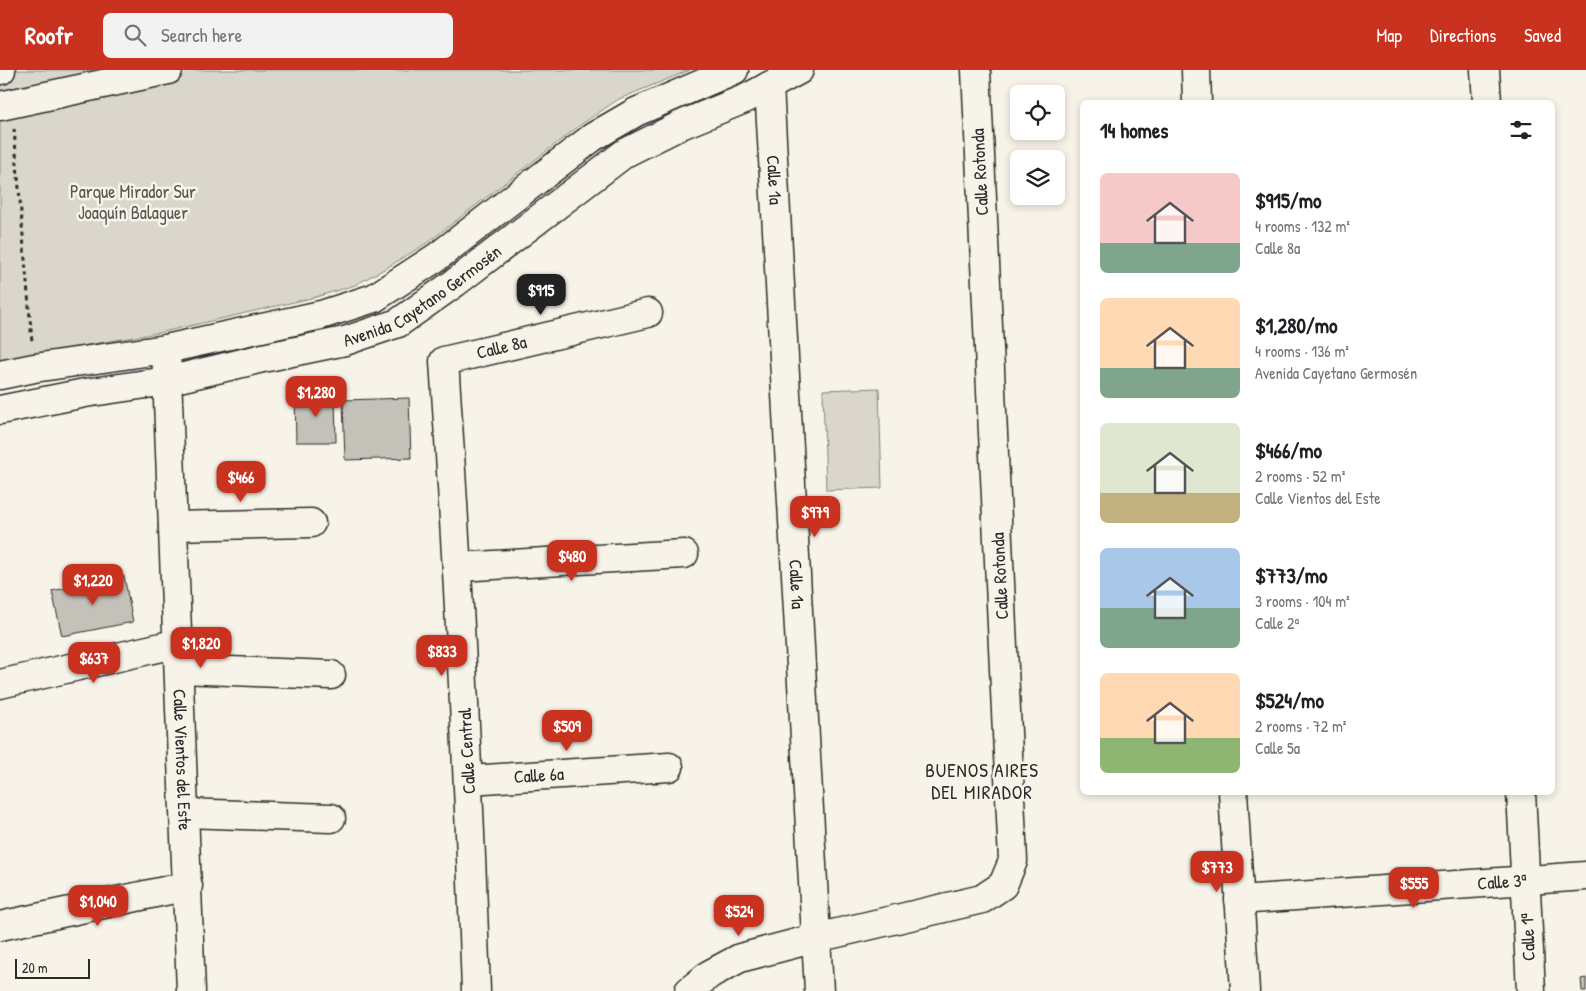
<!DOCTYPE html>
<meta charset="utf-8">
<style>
body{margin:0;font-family:"Patrick Hand",sans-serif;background:#f2f2f2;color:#202124;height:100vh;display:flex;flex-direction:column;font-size:19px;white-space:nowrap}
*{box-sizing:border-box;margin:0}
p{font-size:16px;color:#757577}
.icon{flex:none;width:28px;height:28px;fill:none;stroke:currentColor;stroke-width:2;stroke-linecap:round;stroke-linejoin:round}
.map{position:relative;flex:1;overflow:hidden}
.side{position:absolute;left:1080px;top:30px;width:475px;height:695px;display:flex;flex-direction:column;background:#fff;border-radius:8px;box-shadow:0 2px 8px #0003}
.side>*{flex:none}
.controls{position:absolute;left:1010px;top:15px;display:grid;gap:10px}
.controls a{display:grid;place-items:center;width:55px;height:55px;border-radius:8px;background:#fff;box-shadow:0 2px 8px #0003;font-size:25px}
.scale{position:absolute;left:15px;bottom:12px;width:75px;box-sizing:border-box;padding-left:5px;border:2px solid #2b2b2b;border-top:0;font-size:14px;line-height:18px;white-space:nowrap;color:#2b2b2b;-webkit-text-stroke:4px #f7f3e8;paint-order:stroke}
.price{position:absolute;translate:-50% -42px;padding:0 11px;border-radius:10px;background:#c8321e;color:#fff;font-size:16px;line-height:32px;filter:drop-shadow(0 1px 2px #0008)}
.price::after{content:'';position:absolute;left:50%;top:30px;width:15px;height:11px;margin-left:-8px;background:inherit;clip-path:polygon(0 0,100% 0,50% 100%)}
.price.on{background:#222;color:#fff}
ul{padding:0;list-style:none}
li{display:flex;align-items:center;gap:15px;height:125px;padding:0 20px}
li span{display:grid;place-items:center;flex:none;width:140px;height:100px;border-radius:8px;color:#555}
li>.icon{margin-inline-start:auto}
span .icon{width:60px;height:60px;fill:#fffc;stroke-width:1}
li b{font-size:21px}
h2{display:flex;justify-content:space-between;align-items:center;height:60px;padding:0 20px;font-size:21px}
header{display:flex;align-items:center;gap:30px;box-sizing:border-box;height:70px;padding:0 25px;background:#c8321e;color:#fff}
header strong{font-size:24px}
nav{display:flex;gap:28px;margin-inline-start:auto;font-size:18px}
.search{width:350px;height:45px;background:#f2f2f2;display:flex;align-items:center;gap:12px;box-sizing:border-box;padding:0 18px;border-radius:8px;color:#757577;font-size:19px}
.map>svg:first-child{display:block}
.green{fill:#dad6cc;stroke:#82807c}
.building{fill:#c4c1b9;stroke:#2b2b2b}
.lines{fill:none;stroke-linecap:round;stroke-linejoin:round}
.street-casing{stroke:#2b2b2b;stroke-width:31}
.secondary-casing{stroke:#2b2b2b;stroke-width:31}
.path{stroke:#2b2b2b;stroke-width:3;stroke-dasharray:4 4;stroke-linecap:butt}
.street{stroke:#f7f3e8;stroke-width:28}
.secondary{stroke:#f7f3e8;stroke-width:28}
.labels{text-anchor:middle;stroke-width:5;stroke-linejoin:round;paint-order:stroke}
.street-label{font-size:18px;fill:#2b2b2b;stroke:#f7f3e8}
.park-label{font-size:18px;fill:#575653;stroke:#f7f3e8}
.neighbourhood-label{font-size:19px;letter-spacing:1px;fill:#2b2b2b;stroke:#f7f3e8}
</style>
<header>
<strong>Roofr</strong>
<div class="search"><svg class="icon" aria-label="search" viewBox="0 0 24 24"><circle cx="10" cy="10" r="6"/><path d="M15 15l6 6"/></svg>Search here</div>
<nav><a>Map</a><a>Directions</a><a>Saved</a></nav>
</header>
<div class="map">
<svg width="1586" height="921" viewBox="0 0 1586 921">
<rect width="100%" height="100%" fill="#f7f3e8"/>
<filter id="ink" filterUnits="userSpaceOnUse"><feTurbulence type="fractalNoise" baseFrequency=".02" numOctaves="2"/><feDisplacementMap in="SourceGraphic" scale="10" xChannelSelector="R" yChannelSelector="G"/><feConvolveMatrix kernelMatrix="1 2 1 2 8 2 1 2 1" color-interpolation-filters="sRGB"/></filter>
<g filter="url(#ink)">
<path class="green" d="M0,0H690L619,29L583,53L427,173L388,197L355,215L316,227L163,262L0,290Z
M879,318L882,418L826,420L823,320Z"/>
<path class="building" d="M295,324H335L336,372H296Z
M409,328L411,388L345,390L343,330Z
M124,506L133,552L62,566L52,521Z
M1586,908V921H1582L1581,909Z"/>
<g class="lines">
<defs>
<g id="street">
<path d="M1196,0L1197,32"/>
<path d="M1485,0L1487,32"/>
<path id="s1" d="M769,16L819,921"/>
<path id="s2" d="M166,279L191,921"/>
<path d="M173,456L311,453"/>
<path d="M458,497L684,484"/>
<path d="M180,599L331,605"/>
<path d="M0,614L179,573"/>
<path id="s3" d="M469,710L669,697"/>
<path d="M1233,722L1245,921"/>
<path d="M1521,722L1531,921"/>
<path d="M185,743L331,748"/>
<path d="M1239,830L1586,806"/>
<path d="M0,856L188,816"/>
<path id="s4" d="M476,921C469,711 458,501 444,291L648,243"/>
<path d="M689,921L710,904L740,888L816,868L982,829L1003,815L1013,791L976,0"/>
</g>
<g id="secondary">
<path d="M0,0H1"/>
<path d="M0,36L168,0"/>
<path d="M0,305L34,298L166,279L321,245L374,228L437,187L593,67L636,42L734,0"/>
<path id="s5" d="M0,340L85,323L167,311L263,288L345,271L398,253L456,212L625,83L681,55L747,28L799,0"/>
</g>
</defs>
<use href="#street" class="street-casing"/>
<use href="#secondary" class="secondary-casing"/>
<path class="path" d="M14,59L32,272"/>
<use href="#street" class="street"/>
<use href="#secondary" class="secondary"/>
</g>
</g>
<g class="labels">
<g class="street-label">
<text transform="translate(980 102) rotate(-93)" y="6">Calle Rotonda</text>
<text dy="6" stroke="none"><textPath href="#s1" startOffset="94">Calle 1a</textPath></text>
<text dy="6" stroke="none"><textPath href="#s5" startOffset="442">Avenida Cayetano Germosén</textPath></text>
<text dy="6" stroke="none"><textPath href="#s4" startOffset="690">Calle 8a</textPath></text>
<text transform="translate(1000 506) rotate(-93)" y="6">Calle Rotonda</text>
<text dy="6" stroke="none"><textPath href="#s1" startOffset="499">Calle 1a</textPath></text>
<text transform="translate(467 681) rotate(-93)" y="6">Calle Central</text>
<text dy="6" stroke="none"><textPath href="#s2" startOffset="411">Calle Vientos del Este</textPath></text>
<text dy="6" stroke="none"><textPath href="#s3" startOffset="70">Calle 6a</textPath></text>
<text transform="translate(1502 812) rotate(-4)" y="6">Calle 3ª</text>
<text transform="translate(1528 867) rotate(-92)" y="6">Calle 1ª</text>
</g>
<g class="park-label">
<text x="133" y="128">Parque Mirador Sur<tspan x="133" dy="21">Joaquín Balaguer</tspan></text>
</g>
<g class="neighbourhood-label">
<text x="982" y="707">BUENOS AIRES<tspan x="982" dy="22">DEL MIRADOR</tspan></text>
</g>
</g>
</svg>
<div class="controls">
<a><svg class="icon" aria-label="locate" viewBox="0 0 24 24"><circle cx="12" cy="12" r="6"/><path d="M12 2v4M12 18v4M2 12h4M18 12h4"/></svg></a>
<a><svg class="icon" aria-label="layers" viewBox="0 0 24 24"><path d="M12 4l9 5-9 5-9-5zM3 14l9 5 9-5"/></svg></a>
</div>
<div class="scale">20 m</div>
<b class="price on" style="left:541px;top:246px">$915</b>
<b class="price" style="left:316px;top:348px">$1,280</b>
<b class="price" style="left:241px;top:433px">$466</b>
<b class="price" style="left:815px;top:468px">$979</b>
<b class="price" style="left:572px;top:512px">$480</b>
<b class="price" style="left:93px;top:536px">$1,220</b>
<b class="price" style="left:201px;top:599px">$1,820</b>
<b class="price" style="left:442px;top:607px">$833</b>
<b class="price" style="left:94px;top:614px">$637</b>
<b class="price" style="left:567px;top:682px">$509</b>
<b class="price" style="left:1217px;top:823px">$773</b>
<b class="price" style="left:1414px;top:839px">$555</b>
<b class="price" style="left:98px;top:857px">$1,040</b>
<b class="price" style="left:739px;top:867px">$524</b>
<section class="side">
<h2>14 homes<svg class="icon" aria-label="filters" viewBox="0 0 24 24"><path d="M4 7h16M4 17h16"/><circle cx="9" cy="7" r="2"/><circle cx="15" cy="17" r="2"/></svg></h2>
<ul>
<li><span style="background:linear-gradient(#f6c9c9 70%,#7fa58c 0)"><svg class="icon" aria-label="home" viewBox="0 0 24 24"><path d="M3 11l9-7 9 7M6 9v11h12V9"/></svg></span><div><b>$915/mo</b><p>4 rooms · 132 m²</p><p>Calle 8a</p></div></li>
<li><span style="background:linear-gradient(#ffd9b3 70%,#7fa58c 0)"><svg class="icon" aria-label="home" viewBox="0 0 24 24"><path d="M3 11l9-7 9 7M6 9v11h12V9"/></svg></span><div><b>$1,280/mo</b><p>4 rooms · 136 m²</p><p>Avenida Cayetano Germosén</p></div></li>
<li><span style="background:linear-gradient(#dfe7d0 70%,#c2b280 0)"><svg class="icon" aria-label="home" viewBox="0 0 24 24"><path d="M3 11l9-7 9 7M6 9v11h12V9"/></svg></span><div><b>$466/mo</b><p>2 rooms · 52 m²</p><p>Calle Vientos del Este</p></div></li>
<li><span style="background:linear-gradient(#a9c7e8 60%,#7fa58c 0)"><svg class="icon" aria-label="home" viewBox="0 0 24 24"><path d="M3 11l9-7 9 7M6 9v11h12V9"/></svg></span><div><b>$773/mo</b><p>3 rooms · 104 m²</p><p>Calle 2ª</p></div></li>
<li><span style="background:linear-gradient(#ffd9b3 65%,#8fb573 0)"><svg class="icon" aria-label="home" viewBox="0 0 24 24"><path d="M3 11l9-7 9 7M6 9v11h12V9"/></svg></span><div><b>$524/mo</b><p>2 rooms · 72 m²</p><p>Calle 5a</p></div></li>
</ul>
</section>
</div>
